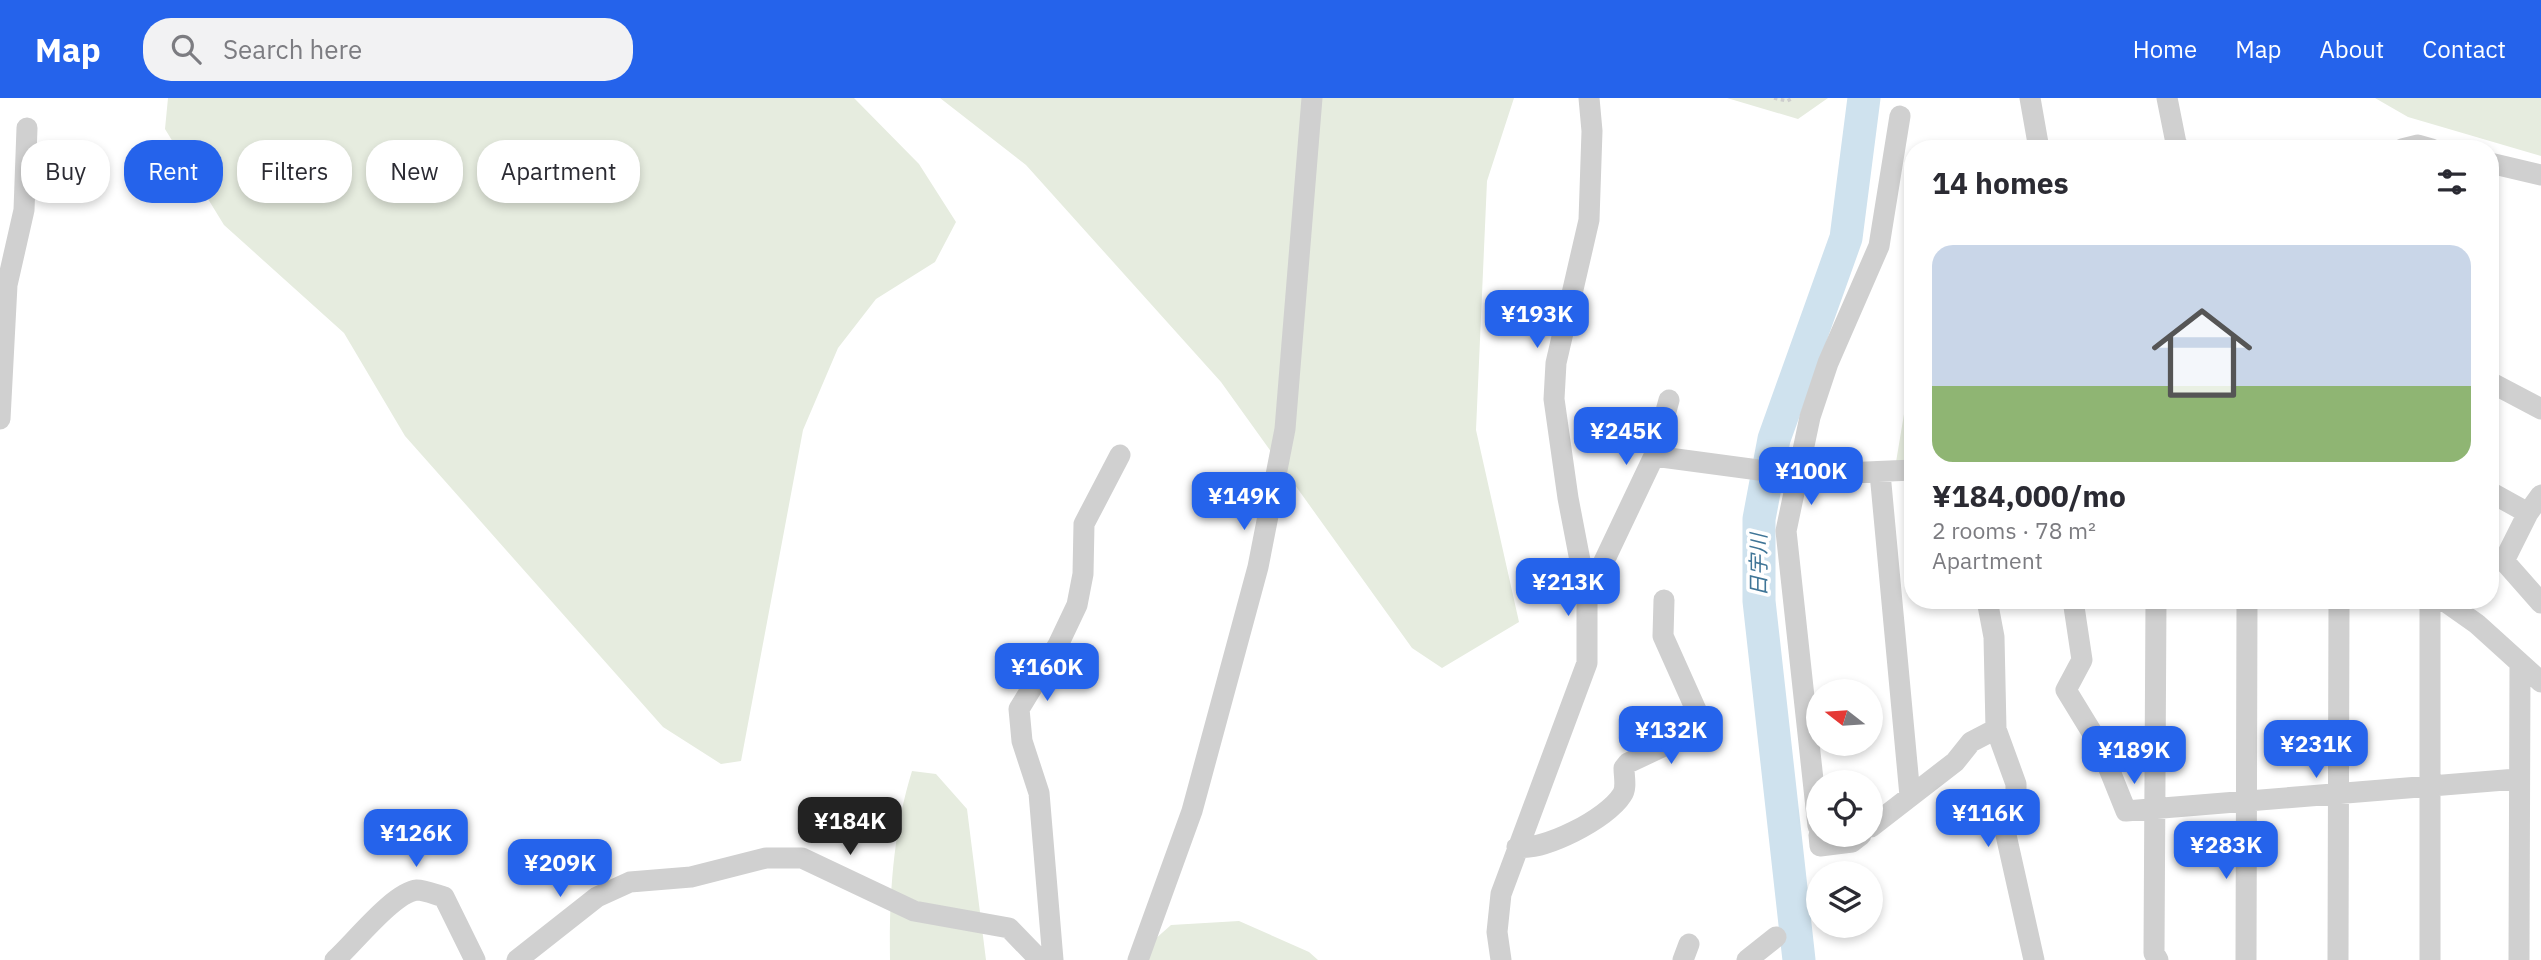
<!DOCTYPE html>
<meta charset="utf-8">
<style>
body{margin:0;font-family:"IBM Plex Sans","Noto Sans JP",sans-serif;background:#f2f2f3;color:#2b2b33;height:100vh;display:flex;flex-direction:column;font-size:26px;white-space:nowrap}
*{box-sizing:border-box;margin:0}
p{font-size:23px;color:#7c7c81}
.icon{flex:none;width:38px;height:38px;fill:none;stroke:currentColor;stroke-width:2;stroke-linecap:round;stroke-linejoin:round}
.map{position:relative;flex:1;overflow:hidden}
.details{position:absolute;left:1904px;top:42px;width:595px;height:469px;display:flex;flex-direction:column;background:#fff;border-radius:28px;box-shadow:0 4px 10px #0003}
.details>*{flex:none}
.banner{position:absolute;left:21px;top:42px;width:665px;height:63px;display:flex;gap:14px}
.needle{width:46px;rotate:287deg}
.fabs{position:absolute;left:1806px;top:581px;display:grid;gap:14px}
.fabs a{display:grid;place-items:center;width:77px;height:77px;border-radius:50%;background:#fff;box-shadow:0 4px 10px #0003;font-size:35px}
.price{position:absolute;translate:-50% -60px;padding:0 16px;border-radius:14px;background:#2563eb;color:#fff;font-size:23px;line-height:46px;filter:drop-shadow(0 2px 4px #0008)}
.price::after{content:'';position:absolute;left:50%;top:42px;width:21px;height:16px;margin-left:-10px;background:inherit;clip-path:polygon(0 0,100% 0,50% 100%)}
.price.current{background:#222;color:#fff}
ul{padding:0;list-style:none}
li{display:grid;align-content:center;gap:14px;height:371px;padding:0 28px}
li span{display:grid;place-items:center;height:217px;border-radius:21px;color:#555}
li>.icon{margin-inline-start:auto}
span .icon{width:126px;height:126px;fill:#fffc;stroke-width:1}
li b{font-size:30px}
h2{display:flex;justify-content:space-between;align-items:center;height:84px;padding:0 28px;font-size:30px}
.pill{padding:0 24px;border-radius:28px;background:#fff;box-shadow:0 4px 10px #0003;font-size:24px;line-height:63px}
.pill.current{background:#2563eb;color:#fff}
header{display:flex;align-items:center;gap:42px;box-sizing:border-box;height:98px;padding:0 35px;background:#2563eb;color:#fff}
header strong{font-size:33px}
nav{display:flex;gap:38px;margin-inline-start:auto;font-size:24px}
.search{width:490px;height:63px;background:#f2f2f3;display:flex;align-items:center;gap:18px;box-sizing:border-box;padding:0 24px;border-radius:28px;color:#7c7c81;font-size:26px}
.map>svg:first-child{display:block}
.green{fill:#e6ecdf}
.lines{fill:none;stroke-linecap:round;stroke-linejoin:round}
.river{stroke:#cfe2ee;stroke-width:33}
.path{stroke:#cdcdcd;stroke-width:3.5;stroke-dasharray:3.5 3.5;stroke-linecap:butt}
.minor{stroke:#d0d0d0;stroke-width:21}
.labels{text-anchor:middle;stroke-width:7;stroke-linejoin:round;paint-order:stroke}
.water-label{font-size:21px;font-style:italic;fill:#3f7597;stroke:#fff}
</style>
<header>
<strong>Map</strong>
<div class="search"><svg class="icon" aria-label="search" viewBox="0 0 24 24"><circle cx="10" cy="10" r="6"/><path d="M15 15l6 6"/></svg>Search here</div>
<nav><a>Home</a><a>Map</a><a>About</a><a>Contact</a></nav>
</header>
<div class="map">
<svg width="2541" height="862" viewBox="0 0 2541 862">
<rect width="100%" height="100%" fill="#fff"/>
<path class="green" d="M168,0H854L919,66L956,124L935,164L876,201L838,250L803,332L741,663L721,666L663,629L405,338L344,235L224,127L165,31Z
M940,0H1514L1487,83L1476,332L1519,524L1442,570L1412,550L1221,284L1026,67Z
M1727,0H1828L1798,21Z
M2375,0H2541V58L2408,19Z
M1909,286L1913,288V364H1896Z
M912,673L936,676L967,711L986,862H890C889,798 893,734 912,673Z
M1239,823L1309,854L1318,862H1136V858L1171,827Z"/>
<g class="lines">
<path class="river" d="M1799,862L1759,503V421L1774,341L1846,140L1864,0"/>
<path class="path" d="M1774,0L1787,3L1793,0"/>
<path class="minor" d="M2030,0L2039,51
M2167,0L2176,45L2180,51
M2402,51L2418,47L2432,51
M2490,65L2541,77
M2490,284L2541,311
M0,321L7,187L24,112L27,30
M1654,358L1669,302
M1880,375L1910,698
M2490,394L2528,415L2504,463L2541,505
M2528,415L2541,397
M1587,499L1654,358L1796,377L1913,372
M2073,502L2082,562L2066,592L2099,646L2126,713L2517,681
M2156,502L2154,855L2158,862
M2443,502L2477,526L2541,584
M1996,631L2016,686V702L2006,737L2034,862
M1818,728L1786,433L1810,319L1828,265L1879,148L1900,18
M1871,729L1955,664L1971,644L1996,631L1994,539L1987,502
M1819,737L1820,748L1852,744L1861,737
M1517,749C1544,753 1607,721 1622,697C1627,690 1624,679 1624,670L1628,665L1698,632L1701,623L1663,538L1664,502
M335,862C354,845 394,794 417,792C425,792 436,797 444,799L475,862
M517,862L597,799L630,784L691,779L766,760H802L914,813L1009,830L1040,862
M1053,862L1039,695L1022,643L1019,611L1058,547L1077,507L1083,476L1084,426L1120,357
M1138,862L1192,713L1258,469L1285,331L1312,0
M1501,862L1497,834L1501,796L1587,565V499L1568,400L1554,301L1556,265L1589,122L1592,33L1589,0
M1683,862L1689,846
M1747,862L1776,839
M2246,862L2247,502
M2338,862L2339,502
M2430,862V502
M2519,862L2520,565"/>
</g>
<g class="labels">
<g class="water-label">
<text transform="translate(1759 467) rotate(-90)" y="7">日宇川</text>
</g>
</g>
</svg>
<div class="fabs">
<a><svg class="needle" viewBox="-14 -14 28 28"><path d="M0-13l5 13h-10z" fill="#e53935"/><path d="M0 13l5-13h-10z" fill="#7c7c81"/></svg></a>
<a><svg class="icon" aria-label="locate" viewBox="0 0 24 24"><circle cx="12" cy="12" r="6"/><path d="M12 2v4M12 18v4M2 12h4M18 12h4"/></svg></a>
<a><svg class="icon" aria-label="layers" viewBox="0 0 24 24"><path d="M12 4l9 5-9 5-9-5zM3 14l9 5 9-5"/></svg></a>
</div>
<b class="price" style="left:1537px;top:252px">¥193K</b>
<b class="price" style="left:1626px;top:369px">¥245K</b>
<b class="price" style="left:1811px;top:409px">¥100K</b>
<b class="price" style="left:1244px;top:434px">¥149K</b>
<b class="price" style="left:1568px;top:520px">¥213K</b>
<b class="price" style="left:1047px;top:605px">¥160K</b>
<b class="price" style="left:1671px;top:668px">¥132K</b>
<b class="price" style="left:2316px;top:682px">¥231K</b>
<b class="price" style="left:2134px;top:688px">¥189K</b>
<b class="price" style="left:1988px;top:751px">¥116K</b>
<b class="price current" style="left:850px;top:759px">¥184K</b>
<b class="price" style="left:416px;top:771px">¥126K</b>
<b class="price" style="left:2226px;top:783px">¥283K</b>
<b class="price" style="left:560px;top:801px">¥209K</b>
<div class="banner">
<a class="pill">Buy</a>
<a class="pill current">Rent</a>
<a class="pill">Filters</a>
<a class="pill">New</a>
<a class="pill">Apartment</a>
</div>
<section class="details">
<h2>14 homes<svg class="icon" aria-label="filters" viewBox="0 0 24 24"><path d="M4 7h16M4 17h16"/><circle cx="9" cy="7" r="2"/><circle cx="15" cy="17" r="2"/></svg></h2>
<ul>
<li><span style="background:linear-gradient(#c9d6e8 65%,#8fb573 0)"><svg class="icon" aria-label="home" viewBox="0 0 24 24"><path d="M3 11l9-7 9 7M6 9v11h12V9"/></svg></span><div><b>¥184,000/mo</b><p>2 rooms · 78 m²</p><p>Apartment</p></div></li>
</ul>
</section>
</div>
